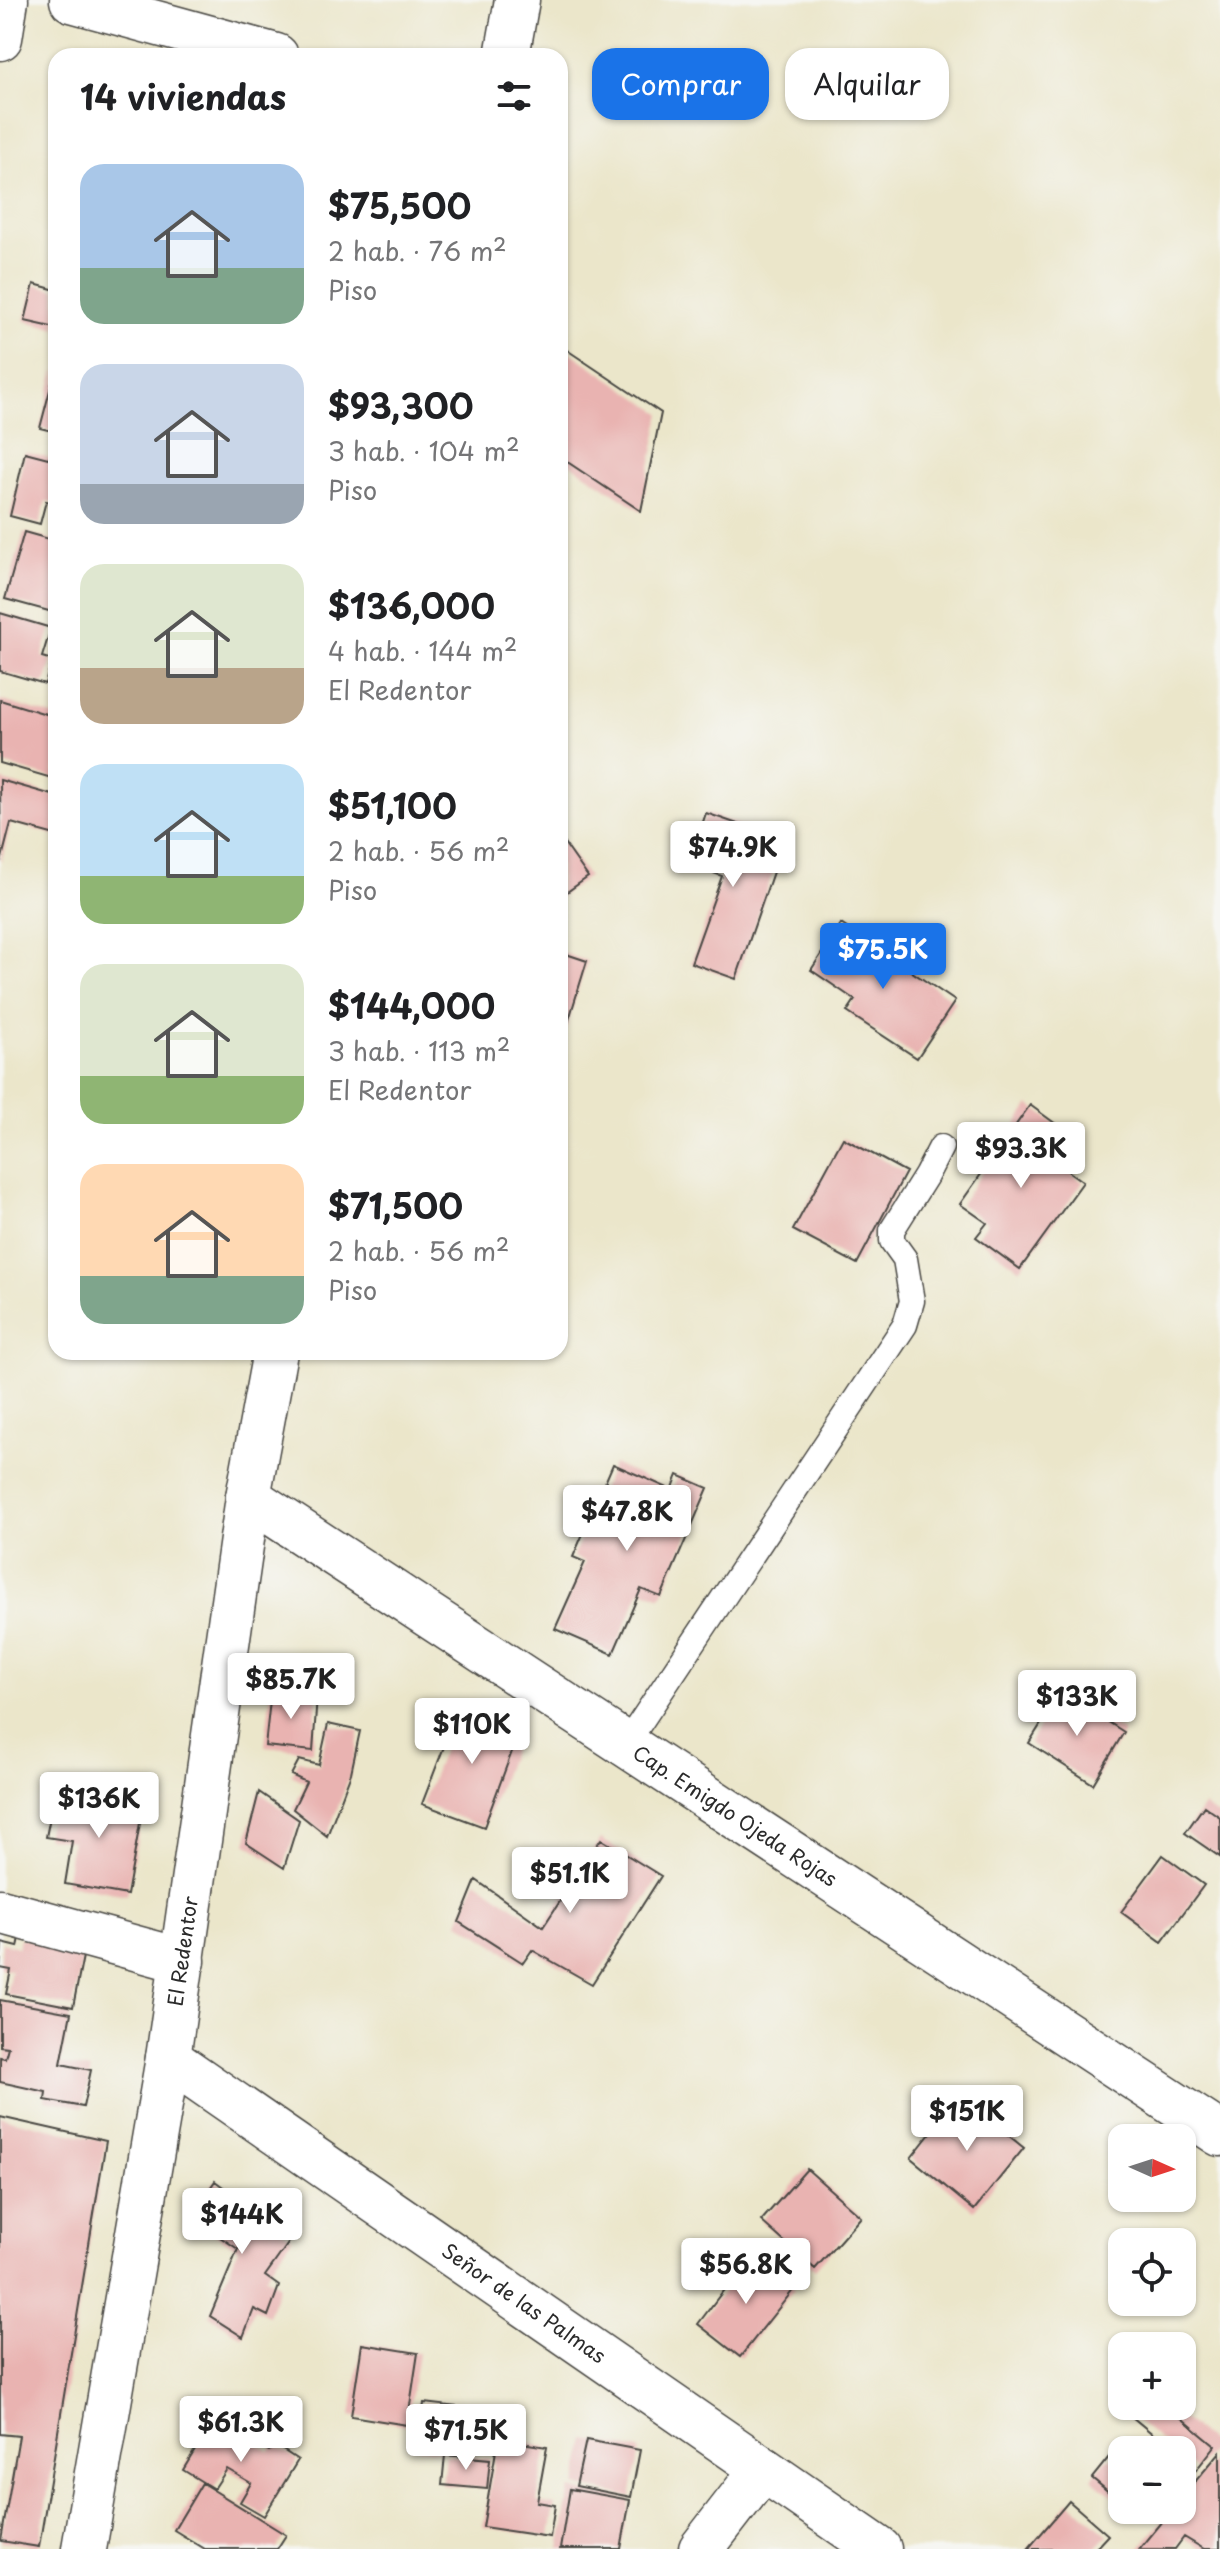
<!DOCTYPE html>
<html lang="es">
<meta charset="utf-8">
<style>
body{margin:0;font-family:"Playpen Sans",sans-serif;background:#f6f6f6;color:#202124;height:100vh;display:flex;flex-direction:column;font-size:30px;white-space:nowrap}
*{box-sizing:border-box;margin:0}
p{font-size:26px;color:#757577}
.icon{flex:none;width:44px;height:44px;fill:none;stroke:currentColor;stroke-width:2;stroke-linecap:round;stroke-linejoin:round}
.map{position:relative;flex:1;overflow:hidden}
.side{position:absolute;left:48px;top:48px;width:520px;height:1312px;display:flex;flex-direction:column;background:#fff;border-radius:24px;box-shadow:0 2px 6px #0004}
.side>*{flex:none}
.banner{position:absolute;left:592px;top:48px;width:508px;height:72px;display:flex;gap:16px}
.needle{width:52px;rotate:93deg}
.buttons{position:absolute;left:1108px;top:2124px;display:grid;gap:16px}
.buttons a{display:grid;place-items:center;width:88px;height:88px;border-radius:16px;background:#fff;box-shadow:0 2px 6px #0004;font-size:40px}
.price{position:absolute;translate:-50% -68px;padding:0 18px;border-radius:8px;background:#fff;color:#222;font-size:26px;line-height:52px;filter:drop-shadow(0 2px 4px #0008)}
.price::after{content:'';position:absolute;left:50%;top:48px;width:24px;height:18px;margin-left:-12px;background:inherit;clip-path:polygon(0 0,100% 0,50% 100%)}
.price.on{background:#1a73e8;color:#fff}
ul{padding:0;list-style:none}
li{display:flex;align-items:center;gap:24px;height:200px;padding:0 32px}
li span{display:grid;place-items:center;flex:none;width:224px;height:160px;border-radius:24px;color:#555}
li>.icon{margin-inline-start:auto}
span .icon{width:96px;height:96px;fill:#fffc;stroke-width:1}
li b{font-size:34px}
h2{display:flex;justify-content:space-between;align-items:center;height:96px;padding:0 32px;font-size:34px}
.pill{padding:0 28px;border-radius:24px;background:#fff;box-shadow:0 2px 6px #0004;font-size:28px;line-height:72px}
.pill.on{background:#1a73e8;color:#fff}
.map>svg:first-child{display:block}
.building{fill:#e9b3b1}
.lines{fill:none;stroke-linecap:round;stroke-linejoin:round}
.service-casing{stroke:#484743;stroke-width:27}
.minor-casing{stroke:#484743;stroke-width:47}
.service{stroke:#fff;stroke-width:24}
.minor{stroke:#fff;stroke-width:44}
.labels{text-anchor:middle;stroke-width:7;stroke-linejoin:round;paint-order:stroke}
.street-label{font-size:20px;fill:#2b2b2b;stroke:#f6f6f2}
</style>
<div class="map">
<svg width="1220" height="2549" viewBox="0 0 1220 2549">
<rect width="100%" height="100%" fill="#f6f6f2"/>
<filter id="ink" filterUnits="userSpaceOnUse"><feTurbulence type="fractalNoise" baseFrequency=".0125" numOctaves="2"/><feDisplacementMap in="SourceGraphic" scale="16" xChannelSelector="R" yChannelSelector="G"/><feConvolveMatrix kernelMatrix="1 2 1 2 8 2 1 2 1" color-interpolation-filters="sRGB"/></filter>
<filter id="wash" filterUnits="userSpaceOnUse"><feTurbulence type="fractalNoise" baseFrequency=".006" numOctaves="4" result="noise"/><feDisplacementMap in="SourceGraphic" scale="32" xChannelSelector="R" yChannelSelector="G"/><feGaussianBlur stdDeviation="1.8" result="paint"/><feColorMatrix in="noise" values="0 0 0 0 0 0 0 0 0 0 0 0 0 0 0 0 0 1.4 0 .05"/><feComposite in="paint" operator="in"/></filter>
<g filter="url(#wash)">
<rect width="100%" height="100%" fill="#ebe6ca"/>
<g id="blocks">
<path class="building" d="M34,284L56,290V328L25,321Z
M564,348L661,413L641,511L560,457V372Z
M55,371H56V432L40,428Z
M25,452L56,460V503L46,501L40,524L10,516Z
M24,532L56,541V613L5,599Z
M0,613L51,628L42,657L52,660L45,684L0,671Z
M0,700L56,717L55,779L0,763Z
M0,780L56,796L55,835L11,823L1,862Z
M706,813L784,840L736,979L691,963L722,876L689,864Z
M560,837L588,877L560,897Z
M841,924L955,1001L917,1058L847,1012L855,1000L811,970Z
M560,952L587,961L563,1039L560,1038Z
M1030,1105L1060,1127L1043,1153L1083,1182L1020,1269L976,1237L987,1223L960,1204Z
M843,1138L906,1172L857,1264L793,1230Z
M613,1464L672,1490L678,1475L708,1488L661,1597L641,1589L613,1654L555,1629L585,1562L573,1557Z
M271,1691L317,1696L313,1751L265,1746Z
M1061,1692L1124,1732L1093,1784L1029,1743Z
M460,1705L521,1727L484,1827L422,1804Z
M328,1724L360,1731L351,1773L327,1836L293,1809L306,1782L291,1775L299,1760L319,1765Z
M79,1790L144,1801L127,1895L65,1884L72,1841L46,1837L52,1807L75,1811Z
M259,1792L299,1820L284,1868L246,1843Z
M1204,1806L1220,1817V1857L1185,1833Z
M601,1839L661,1876L592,1984L532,1950L523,1963L459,1922L476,1880L543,1927Z
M1163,1855L1204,1885L1162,1942L1121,1912Z
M20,1938L84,1951L73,2007L6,1994L11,1970L0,1968L2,1943L18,1947Z
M0,2000L71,2013L61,2064L91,2070L83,2107L45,2100L46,2092L0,2082V2057L5,2058L8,2047L0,2046Z
M960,2096L1024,2148L974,2210L911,2158Z
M0,2117L106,2141L39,2547L1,2541L19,2436L0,2434Z
M807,2169L861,2217L815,2269L761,2221Z
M215,2181L292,2238L265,2276L279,2286L268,2316L254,2309L243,2337L210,2316L238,2249L190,2217Z
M751,2254L794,2289L740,2357L698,2324Z
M362,2344L418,2353L407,2425L351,2416Z
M424,2403L458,2407L452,2452L418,2448Z
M1139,2406H1167L1215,2446L1196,2470L1182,2458V2450H1172L1131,2416Z
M215,2417L269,2451L275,2445L298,2460L264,2516L240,2502L251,2483L227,2469L214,2489L183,2470Z
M498,2439L547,2447L537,2502L555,2505L550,2537L483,2527Z
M586,2440L640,2450L631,2497L576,2486Z
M1220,2452V2549H1204L1184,2537L1175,2549H1139L1171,2510H1182V2497Z
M445,2455L490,2459L487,2489L442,2485Z
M1109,2457L1122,2467V2503L1092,2478Z
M202,2483L286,2535L277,2549H205L174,2530Z
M570,2489L630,2500L621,2549H560Z
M1069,2501L1108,2535L1095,2549H1028Z"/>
</g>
</g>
<g filter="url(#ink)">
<use href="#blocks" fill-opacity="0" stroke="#484743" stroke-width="2"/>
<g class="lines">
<defs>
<path id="service" d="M626,1744L905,1325L912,1301L905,1259L892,1241V1230L926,1176L941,1147"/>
<g id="minor">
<path d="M72,0L276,56"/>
<path d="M0,38L6,0"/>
<path d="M507,56L517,0"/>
<path id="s1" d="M248,1497L1220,2134"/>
<path d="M0,1911L183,1961"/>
<path id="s2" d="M168,2058L879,2549"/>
<path id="s3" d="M84,2549L168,2058L248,1497L275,1352"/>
<path d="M701,2549L762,2470"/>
</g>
</defs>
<use href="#service" class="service-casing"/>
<use href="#minor" class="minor-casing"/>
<use href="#service" class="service"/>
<use href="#minor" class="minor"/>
</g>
</g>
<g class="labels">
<g class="street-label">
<text dy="7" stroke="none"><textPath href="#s1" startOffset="582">Cap. Emigdo Ojeda Rojas</textPath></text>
<text dy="7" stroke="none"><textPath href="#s3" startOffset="606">El Redentor</textPath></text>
<text dy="7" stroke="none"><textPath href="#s2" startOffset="432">Señor de las Palmas</textPath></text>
</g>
</g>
</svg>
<div class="buttons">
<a><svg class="needle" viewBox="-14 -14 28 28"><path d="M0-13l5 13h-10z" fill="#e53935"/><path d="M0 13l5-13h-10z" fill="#757577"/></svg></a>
<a><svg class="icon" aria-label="locate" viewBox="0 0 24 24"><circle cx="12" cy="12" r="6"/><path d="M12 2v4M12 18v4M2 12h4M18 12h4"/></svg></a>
<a>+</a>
<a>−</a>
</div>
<b class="price" style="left:733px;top:889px">$74.9K</b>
<b class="price on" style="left:883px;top:991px">$75.5K</b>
<b class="price" style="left:1021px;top:1190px">$93.3K</b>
<b class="price" style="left:627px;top:1553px">$47.8K</b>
<b class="price" style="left:291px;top:1721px">$85.7K</b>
<b class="price" style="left:1077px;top:1738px">$133K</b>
<b class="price" style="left:472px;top:1766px">$110K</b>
<b class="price" style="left:99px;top:1840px">$136K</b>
<b class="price" style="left:570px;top:1915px">$51.1K</b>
<b class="price" style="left:967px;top:2153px">$151K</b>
<b class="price" style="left:242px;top:2256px">$144K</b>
<b class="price" style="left:746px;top:2306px">$56.8K</b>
<b class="price" style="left:241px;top:2464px">$61.3K</b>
<b class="price" style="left:466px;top:2472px">$71.5K</b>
<div class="banner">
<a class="pill on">Comprar</a>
<a class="pill">Alquilar</a>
</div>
<section class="side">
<h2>14 viviendas<svg class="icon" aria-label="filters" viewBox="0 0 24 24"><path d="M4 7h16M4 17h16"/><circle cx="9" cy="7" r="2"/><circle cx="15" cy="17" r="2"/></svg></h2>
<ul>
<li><span style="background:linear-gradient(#a9c7e8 65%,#7fa58c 0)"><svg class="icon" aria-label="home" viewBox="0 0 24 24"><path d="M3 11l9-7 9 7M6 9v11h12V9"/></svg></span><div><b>$75,500</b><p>2 hab. · 76 m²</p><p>Piso</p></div></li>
<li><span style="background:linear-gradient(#c9d6e8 75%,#9aa5b1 0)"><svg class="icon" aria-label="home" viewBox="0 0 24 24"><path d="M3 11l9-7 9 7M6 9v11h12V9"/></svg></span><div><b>$93,300</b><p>3 hab. · 104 m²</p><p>Piso</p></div></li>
<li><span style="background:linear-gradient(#dfe7d0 65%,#b9a48a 0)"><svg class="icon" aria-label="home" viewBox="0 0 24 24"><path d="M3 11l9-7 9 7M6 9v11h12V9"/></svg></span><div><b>$136,000</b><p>4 hab. · 144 m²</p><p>El Redentor</p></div></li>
<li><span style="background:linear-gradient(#bfe0f5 70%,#8fb573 0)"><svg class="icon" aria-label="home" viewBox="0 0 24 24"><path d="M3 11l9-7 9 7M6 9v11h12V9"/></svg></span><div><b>$51,100</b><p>2 hab. · 56 m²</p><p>Piso</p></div></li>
<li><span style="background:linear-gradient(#dfe7d0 70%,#8fb573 0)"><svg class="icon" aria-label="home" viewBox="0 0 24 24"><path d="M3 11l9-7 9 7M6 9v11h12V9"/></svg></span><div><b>$144,000</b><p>3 hab. · 113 m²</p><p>El Redentor</p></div></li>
<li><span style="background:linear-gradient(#ffd9b3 70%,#7fa58c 0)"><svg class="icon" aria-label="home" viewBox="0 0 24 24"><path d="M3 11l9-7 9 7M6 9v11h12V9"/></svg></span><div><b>$71,500</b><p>2 hab. · 56 m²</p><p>Piso</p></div></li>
</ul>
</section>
</div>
